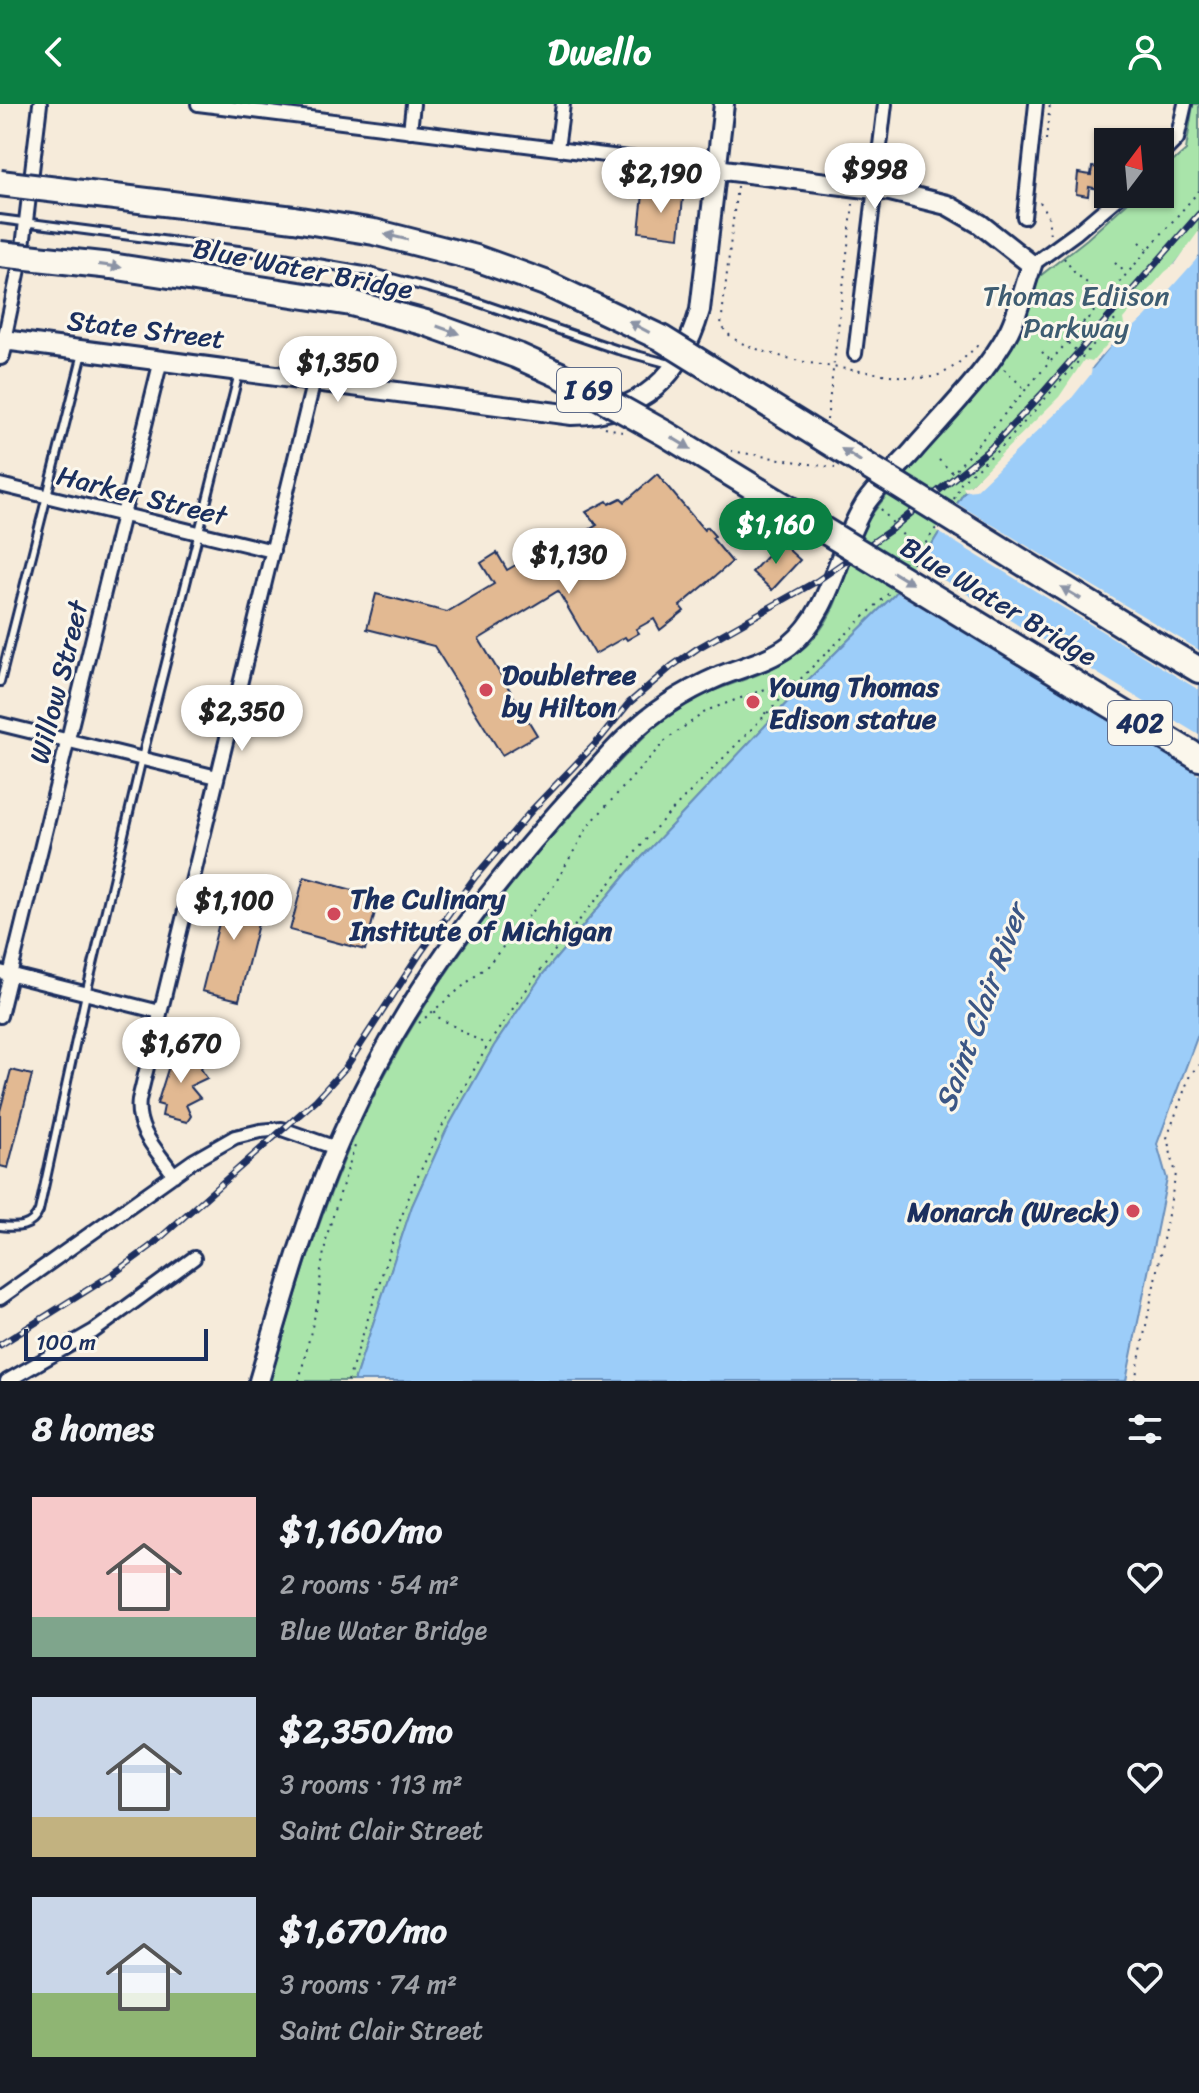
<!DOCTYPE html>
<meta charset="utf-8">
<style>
body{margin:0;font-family:Sriracha,sans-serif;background:#20242c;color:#f1f3f6;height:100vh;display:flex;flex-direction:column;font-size:30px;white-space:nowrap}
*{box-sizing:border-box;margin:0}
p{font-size:26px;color:#9ea1a6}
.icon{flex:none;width:44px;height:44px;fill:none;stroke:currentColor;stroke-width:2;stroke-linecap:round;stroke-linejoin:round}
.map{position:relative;height:1277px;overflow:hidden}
.drawer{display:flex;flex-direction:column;background:#171b24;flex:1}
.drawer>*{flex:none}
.needle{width:52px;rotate:16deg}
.buttons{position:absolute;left:1094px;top:24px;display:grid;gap:16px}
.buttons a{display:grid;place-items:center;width:80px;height:80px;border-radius:0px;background:#171b24;box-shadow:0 2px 6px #0004;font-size:40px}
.scale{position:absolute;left:24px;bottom:20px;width:184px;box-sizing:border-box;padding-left:8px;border:4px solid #1b2f5e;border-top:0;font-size:22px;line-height:28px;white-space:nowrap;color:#1b2f5e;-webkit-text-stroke:6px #fbf7ec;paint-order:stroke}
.price{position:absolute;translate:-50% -68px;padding:0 18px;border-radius:28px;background:#fff;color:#222;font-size:26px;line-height:52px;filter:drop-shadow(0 2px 4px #0008)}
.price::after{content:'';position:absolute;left:50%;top:48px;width:24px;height:18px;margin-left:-12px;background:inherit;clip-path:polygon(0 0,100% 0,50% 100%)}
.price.on{background:#0b8043;color:#fff}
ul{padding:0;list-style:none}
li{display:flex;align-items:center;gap:24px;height:200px;padding:0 32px}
li span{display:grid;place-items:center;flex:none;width:224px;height:160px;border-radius:0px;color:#555}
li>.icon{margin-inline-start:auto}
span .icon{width:96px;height:96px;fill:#fffc;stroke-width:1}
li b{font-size:34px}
h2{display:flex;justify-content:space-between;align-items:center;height:96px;padding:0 32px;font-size:34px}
header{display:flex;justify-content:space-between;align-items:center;height:104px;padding:0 32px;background:#0b8043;color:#fff;font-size:36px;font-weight:700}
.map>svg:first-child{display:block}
.green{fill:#a9e4aa;stroke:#628a84;stroke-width:2}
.water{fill:#9ccdf9;stroke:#688ebb;stroke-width:2}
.pier{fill:#f6ebda}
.building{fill:#e2b992;stroke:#1b2f5e;stroke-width:2}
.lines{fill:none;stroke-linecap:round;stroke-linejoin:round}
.lane-casing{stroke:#1b2f5e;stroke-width:12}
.street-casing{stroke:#1b2f5e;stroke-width:18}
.secondary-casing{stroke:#1b2f5e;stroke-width:24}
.highway-casing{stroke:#1b2f5e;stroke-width:30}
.path{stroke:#1b2f5e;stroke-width:2;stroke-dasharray:2 6;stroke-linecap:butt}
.lane{stroke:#fbf7ec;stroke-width:6}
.street{stroke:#fbf7ec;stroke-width:12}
.secondary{stroke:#fbf7ec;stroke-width:18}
.highway{stroke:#fbf7ec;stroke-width:24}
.rail-casing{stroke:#1b2f5e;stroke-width:7}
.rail{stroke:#fbf7ec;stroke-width:4;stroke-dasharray:12;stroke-linecap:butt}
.highway-bridge-casing{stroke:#1b2f5e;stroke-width:30;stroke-linecap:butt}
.highway-bridge{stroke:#fbf7ec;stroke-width:24}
.oneway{fill:#8b93a5}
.poi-dot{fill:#d1495b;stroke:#fbf7ec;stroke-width:3}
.labels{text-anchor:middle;stroke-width:6;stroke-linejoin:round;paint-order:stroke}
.shield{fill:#fbf7ec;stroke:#5e6b89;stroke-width:2}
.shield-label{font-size:26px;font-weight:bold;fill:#1b2f5e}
.street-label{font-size:28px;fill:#1b2f5e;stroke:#fbf7ec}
.park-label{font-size:28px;fill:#3e5c71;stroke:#fbf7ec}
.poi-label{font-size:28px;font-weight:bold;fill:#1b2f5e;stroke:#fbf7ec;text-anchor:start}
.water-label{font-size:30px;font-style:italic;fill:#3b5685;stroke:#fbf7ec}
</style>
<header><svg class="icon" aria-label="back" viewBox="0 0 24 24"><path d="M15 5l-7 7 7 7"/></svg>Dwello<svg class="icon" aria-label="person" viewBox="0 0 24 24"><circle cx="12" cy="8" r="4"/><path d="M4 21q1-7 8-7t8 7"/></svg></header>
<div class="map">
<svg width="1199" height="1277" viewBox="0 0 1199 1277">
<rect width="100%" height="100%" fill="#f6ebda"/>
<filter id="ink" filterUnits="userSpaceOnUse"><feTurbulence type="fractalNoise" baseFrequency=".0125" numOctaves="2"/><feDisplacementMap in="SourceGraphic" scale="16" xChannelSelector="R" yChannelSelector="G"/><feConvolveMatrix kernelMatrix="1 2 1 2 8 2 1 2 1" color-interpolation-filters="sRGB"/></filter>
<g filter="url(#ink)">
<path class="green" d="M1193,0H1199V131L1178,163L1062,295L965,387L924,453L894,491L809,575L628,768L543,870L494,942L446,1027L412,1102L354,1277H270C293,1200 315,1123 347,1049C404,918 485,803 582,699C608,670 634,641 663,615C705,579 767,579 807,541C844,506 841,465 863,425C875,402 895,383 911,364C942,327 973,291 1004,254L1017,233L1031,188L1040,172L1087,135L1137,90H1160V69L1186,46Z"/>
<path class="water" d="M1199,131V928L1157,1040L1167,1075L1126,1277H354L412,1102L446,1027L494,942L543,870L628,768L809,575L894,491L924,453L965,387L972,384L1093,263Z"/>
<path class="pier" d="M1199,127V151L1195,157L1145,213L1134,223L1129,221L1092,263L1091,270L1071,295L976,386L965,387L963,383L970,381L1059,293L1084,256L1092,258L1124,221L1123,215L1165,168L1175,160Z
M953,397L1199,546V586L935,426Z
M914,458L1199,631V671L893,486Z"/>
<path class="building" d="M1092,63L1108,65V77L1100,76L1099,85L1089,83L1088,92L1076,90L1078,69L1091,71Z
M643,90L683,94L679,133L639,128Z
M657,370L704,426L707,423L715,432L712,434L732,458L680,502L684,507L660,526L654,515L636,525L639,529L627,536L625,533L595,550L558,487L479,535L537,631L502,651L434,542L367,525L376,490L447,508L494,480L481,459L497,449L507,466L547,443L550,449L597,421L586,408L607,397L609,400L621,394L625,398Z
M780,438L800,456L772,486L752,468Z
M304,773L379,793L365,846L290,826Z
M229,779L266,788L239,896L202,887Z
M174,946L204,954L201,965L207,974L190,982L200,994L186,1001L191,1012L187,1018L162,1012L164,1002L157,1000Z
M11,966L32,971L8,1064L0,1062V1007Z"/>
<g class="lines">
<defs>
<path id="lane" d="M0,115L254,148L370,168L465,194L618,246L670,260
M0,578L83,249
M0,1122C17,1124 32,1124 39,1107L86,890L142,654L239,269"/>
<path id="street" d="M198,0L716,65
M410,27L413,0
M557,45L563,0
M1160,52L1177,35L1185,0
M1024,113L1036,0
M1032,161L1076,129L1122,90
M4,236L22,151L40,0
M855,250L885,0
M0,381L273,447
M0,620L217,673
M0,868L160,908
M0,912L161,256
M174,1071C158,1047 135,1027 139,996L314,276
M0,1194L193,1057L235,1033L260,1027L282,1025L336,1044
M7,1277L94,1227L194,1154"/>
<path id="secondary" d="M0,251L4,236L572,311C643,310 681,272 700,206L724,0
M259,1277C284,1192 308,1105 345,1025C405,894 483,790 579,685C595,668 610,649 627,633C654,606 685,587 720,572C745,562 769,557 790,541C833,506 837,445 865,400C879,379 901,362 917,342C946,309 989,266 1009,227C1019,207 1024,183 1032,161L980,120L947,101L890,87L716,65"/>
<path id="highway" d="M1138,530L1199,566
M1081,583L1199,654"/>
</defs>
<use href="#lane" class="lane-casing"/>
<use href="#street" class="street-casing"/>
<use href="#secondary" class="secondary-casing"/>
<use href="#highway" class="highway-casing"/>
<path class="path" d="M1046,36L1050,0
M737,82L721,221C727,230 734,236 744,240C787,258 837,264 883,270C898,272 916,275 932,273C950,269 964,254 977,242L981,245
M1040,98L1048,110L1050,132
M1140,138L1147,145
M1064,154L1074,168L1105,194
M1115,159L1126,169
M1083,217L1100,233
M1068,239L1083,253
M1042,248L1050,256
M1004,265L1026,286
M827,316L853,100
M605,323L622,328
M731,347L835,364
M939,356L953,369L1199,87
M954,395L962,377L1003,342L1117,214L1101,200
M881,405L911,441L921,446
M912,459L936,424
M748,591L766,610
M435,907L436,912L485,940
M419,919L487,862L553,783L589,721L667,635L708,606L790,576L797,579
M299,1277L319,1194L321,1165L327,1131L355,1042
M348,1277L395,1130L412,1085L439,1028L488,941L514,903L558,842L659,720L818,557L889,489
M1135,1277L1176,1070L1167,1034L1190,971L1199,961"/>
<use href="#lane" class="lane"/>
<use href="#street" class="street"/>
<use href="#secondary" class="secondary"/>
<use href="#highway" class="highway"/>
<defs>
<path id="rail" d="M0,1241L113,1170L151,1142L316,996L346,963L421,848L475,773L532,706L599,636L629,599L672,562L698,544L817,477L889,427L991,344L1041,291L1199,110"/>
</defs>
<use href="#rail" class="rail-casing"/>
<use href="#rail" class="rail"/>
<defs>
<path id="highway-bridge" d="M0,79L294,115L374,128L476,154L545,179L661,234L1138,530
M0,150L111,162L351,199L426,219L518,252L560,271L666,330L1081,583"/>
</defs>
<use href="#highway-bridge" class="highway-bridge-casing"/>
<use href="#highway-bridge" class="highway-bridge"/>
</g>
<defs><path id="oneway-solid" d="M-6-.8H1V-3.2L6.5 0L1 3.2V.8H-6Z" transform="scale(2)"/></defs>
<g class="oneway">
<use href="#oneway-solid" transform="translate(396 133) rotate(-167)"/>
<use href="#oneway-solid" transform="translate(110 162) rotate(8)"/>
<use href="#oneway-solid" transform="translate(639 223) rotate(-152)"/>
<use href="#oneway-solid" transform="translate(448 226) rotate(19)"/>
<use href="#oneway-solid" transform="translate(681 339) rotate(31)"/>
<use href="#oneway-solid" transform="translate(851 351) rotate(-147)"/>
<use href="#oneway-solid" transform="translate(903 474) rotate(31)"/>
<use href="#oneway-solid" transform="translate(1071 489) rotate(-149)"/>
</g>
</g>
<g class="poi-dot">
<circle cx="486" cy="586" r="8"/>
<circle cx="753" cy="598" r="8"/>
<circle cx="334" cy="810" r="8"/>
<circle cx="1133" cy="1107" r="8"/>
</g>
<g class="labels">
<g class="shield">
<rect x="557" y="264" width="64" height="44" rx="6"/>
<rect x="1108" y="597" width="64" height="44" rx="6"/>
</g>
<g class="shield-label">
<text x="589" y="295">I 69</text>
<text x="1140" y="628">402</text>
</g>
<g class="street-label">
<text transform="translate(303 164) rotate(11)" y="10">Blue Water Bridge</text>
<text transform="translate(146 225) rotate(7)" y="10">State Street</text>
<text transform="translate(142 391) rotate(14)" y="10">Harker Street</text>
<text transform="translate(999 497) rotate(31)" y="10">Blue Water Bridge</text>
<text transform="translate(58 578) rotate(-76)" y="10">Willow Street</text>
</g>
<g class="park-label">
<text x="1076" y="201">Thomas Ediison<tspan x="1076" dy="32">Parkway</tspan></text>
</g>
<g class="poi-label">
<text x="502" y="580">Doubletree<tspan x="502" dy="32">by Hilton</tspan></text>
<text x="769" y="592">Young Thomas<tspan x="769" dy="32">Edison statue</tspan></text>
<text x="350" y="804">The Culinary<tspan x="350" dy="32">Institute of Michigan</tspan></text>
<text x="1117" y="1117" text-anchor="end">Monarch (Wreck)</text>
</g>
<g class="water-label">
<text transform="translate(981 904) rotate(-70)" y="10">Saint Clair River</text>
</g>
</g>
</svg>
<div class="buttons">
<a><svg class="needle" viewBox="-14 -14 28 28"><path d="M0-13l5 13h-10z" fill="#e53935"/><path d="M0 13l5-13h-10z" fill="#9ea1a6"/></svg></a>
</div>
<div class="scale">100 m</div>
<b class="price" style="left:875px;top:107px">$998</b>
<b class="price" style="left:661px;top:111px">$2,190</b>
<b class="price" style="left:338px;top:300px">$1,350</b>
<b class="price on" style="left:776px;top:462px">$1,160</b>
<b class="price" style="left:569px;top:492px">$1,130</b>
<b class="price" style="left:242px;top:649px">$2,350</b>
<b class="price" style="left:234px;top:838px">$1,100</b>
<b class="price" style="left:181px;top:981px">$1,670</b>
</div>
<section class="drawer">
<h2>8 homes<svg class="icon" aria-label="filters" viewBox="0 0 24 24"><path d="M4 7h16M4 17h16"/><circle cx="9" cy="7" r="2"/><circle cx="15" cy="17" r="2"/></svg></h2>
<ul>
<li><span style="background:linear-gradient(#f6c9c9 75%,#7fa58c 0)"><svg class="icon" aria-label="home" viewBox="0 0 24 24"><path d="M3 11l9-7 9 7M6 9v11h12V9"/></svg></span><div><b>$1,160/mo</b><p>2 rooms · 54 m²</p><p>Blue Water Bridge</p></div><svg class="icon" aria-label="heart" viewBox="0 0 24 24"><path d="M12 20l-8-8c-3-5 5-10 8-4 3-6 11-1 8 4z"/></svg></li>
<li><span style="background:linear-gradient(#c9d6e8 75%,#c2b280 0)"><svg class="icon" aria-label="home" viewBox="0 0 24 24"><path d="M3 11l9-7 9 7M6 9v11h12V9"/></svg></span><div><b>$2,350/mo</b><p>3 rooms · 113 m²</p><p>Saint Clair Street</p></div><svg class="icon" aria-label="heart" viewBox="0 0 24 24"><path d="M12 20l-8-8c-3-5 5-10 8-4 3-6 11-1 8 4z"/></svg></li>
<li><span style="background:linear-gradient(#c9d6e8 60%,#8fb573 0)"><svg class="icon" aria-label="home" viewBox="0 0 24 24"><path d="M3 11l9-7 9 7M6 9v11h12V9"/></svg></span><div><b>$1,670/mo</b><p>3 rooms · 74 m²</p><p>Saint Clair Street</p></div><svg class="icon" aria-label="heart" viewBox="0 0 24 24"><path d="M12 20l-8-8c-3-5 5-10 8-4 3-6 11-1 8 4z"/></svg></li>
</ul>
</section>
